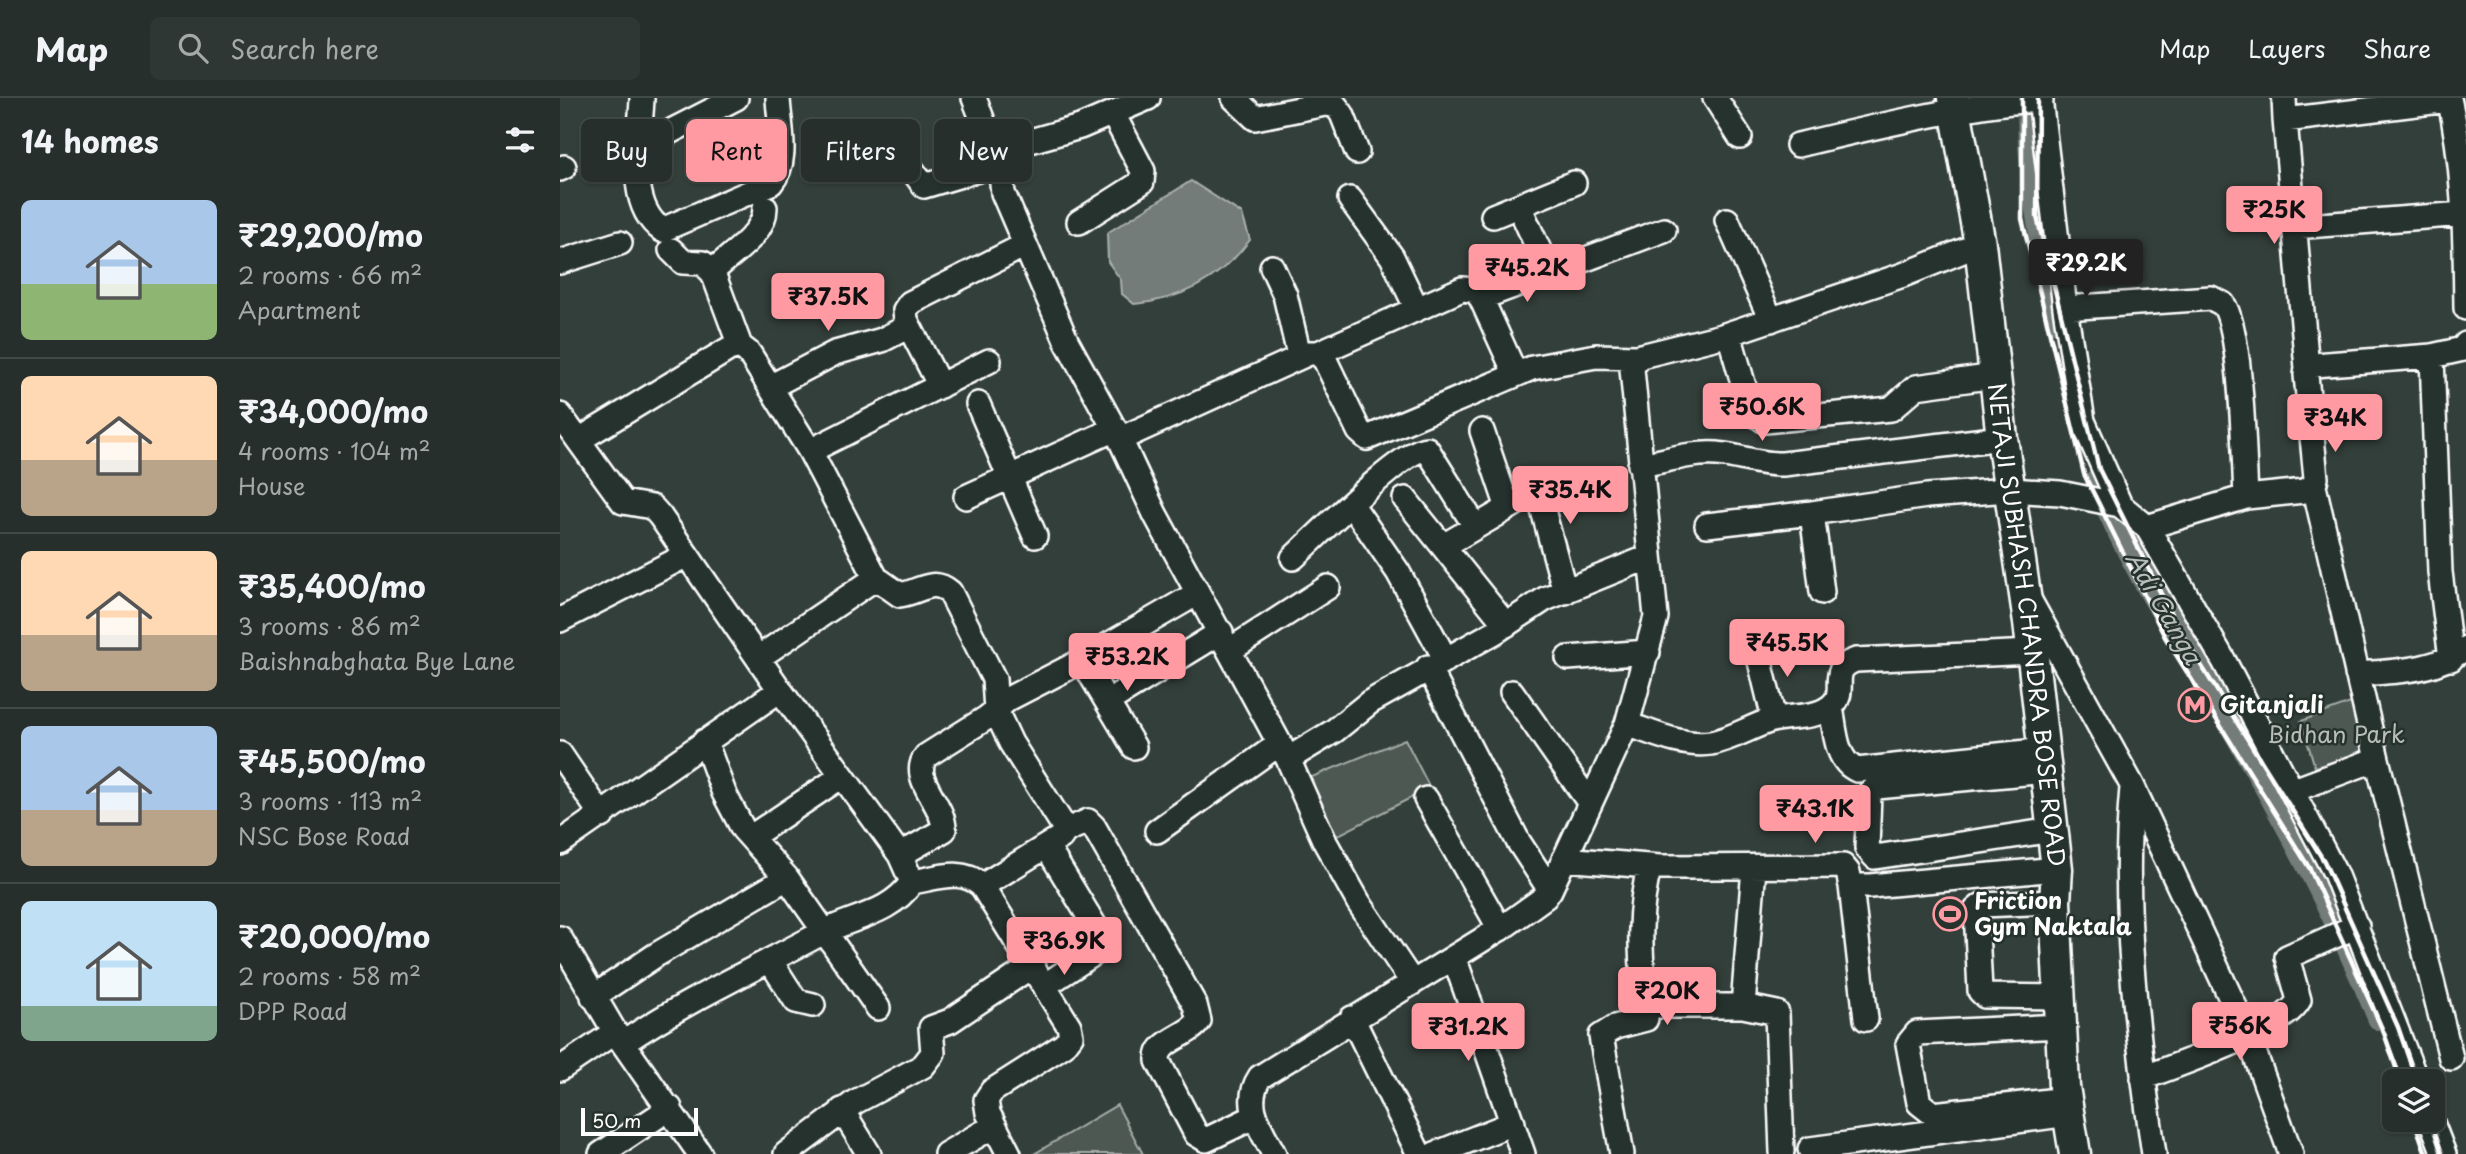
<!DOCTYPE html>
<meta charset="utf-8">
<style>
body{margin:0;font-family:"Playpen Sans",sans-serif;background:#2e3734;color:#f1f3f6;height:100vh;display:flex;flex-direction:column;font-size:26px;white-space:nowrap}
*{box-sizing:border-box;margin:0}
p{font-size:23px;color:#a4a9a9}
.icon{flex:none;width:38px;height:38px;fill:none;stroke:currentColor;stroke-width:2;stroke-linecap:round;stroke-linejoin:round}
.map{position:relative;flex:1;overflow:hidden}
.drawer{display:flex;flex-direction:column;background:#262f2c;width:560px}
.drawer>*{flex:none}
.top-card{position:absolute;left:21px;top:21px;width:665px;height:63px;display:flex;gap:14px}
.tools{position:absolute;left:1822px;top:971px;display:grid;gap:14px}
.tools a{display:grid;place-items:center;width:63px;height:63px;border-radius:10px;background:#262f2c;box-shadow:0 2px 5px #0004,0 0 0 2px #424a48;font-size:35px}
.scale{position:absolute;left:21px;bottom:18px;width:117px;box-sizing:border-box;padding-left:7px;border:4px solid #fff;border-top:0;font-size:19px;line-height:24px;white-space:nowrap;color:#fff;-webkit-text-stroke:5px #26332d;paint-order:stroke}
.price{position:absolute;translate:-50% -60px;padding:0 16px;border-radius:7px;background:#ff9aa2;color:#111;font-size:23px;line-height:46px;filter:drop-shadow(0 2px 4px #0008)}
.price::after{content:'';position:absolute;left:50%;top:42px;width:21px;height:16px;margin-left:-10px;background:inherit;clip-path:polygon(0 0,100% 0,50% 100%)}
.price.active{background:#222;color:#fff}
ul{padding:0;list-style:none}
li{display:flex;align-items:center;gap:21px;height:175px;padding:0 21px}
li+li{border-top:2px solid #424a48}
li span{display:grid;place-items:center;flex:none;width:196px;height:140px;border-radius:10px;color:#555}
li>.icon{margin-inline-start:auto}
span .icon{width:84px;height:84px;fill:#fffc;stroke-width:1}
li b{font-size:30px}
h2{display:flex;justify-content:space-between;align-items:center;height:84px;padding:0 21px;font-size:30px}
.tag{padding:0 24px;border-radius:10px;background:#262f2c;box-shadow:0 2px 5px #0004,0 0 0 2px #424a48;font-size:24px;line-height:63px}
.tag.active{background:#ff9aa2;color:#111}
header{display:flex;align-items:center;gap:42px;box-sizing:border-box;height:98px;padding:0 35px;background:#262f2c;border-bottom:2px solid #424a48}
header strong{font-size:33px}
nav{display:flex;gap:38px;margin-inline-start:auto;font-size:24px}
.search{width:490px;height:63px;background:#2e3734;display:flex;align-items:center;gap:18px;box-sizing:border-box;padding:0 24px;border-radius:10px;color:#a4a9a9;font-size:26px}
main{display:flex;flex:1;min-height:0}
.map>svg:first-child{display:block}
.green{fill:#4d5853;stroke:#a6aca9;stroke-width:2}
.water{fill:#737b78;stroke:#abb0ae;stroke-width:2}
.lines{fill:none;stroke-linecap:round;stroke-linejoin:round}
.river{stroke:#737b78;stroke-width:28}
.minor-casing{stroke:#fff;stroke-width:28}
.major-casing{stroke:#fff;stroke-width:35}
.minor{stroke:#26332d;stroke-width:23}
.major{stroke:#26332d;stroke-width:30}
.rail{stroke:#fff;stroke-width:4.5}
.labels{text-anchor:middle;stroke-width:5;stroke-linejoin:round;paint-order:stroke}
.street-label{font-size:23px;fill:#fff;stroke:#26332d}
.poi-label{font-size:23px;font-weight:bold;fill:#fff;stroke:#26332d;text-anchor:start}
.park-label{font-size:23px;fill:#b8bcba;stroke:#26332d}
.water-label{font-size:24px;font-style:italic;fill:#b9bdbc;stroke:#26332d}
</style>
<header>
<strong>Map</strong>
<div class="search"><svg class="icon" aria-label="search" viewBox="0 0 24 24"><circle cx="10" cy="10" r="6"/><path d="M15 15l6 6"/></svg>Search here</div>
<nav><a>Map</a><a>Layers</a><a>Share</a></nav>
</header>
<main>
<section class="drawer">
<h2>14 homes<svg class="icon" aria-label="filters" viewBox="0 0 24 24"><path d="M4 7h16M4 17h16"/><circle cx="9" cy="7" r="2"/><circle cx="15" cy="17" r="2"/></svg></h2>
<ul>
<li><span style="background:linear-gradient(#a9c7e8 60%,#8fb573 0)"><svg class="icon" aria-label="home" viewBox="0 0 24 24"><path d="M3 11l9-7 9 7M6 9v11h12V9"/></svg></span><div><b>₹29,200/mo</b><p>2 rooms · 66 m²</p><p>Apartment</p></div></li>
<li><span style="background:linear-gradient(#ffd9b3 60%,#b9a48a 0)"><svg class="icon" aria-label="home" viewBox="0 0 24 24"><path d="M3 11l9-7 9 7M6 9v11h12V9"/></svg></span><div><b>₹34,000/mo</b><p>4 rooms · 104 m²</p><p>House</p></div></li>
<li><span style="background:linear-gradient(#ffd9b3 60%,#b9a48a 0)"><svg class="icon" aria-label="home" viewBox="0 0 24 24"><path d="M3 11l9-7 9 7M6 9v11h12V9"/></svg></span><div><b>₹35,400/mo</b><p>3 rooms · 86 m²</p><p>Baishnabghata Bye Lane</p></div></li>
<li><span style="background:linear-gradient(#a9c7e8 60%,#b9a48a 0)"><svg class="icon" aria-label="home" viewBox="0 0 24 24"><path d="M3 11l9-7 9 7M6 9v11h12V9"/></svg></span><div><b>₹45,500/mo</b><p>3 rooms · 113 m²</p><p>NSC Bose Road</p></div></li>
<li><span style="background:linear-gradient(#bfe0f5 75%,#7fa58c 0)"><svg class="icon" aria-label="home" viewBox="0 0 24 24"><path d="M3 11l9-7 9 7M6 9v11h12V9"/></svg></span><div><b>₹20,000/mo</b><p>2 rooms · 58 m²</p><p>DPP Road</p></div></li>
</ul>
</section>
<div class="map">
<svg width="1906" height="1056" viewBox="0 0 1906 1056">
<rect width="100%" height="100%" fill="#333f3a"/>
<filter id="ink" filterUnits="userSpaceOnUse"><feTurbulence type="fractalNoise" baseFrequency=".0143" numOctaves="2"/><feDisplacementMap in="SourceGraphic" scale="14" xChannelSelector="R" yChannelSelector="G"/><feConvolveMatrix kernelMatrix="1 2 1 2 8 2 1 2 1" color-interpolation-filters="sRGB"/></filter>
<g filter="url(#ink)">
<path class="green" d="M1796,603L1809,653L1755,669L1741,623Z
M845,641L870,690L769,742L742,683Z
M557,1007L583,1056H474Z"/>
<path class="water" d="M631,83L682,116L690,142C661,180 623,202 574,206L562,196L561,182L548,164L547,135Z"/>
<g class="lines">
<path class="river" d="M1472,0C1468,75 1486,149 1498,222
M1539,383C1573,471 1628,548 1675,630C1729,724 1780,819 1821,919"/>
<defs>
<path id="minor" d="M82,0C81,40 64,105 102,132L211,85C230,63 219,27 218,0
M414,0L428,36L438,48L449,49L520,29L588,0
M674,0L695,20L765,6L775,7L782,16L797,54
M1155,0L1180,39
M1480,0L1505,210L1523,323L1560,407
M1724,0L1725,22L1889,2
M1889,0C1905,69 1905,140 1906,210
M1725,22L1747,270
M1238,47C1292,34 1433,0 1481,3
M438,48L443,95L507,244L560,341L595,416L728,661L765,744L799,805L852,884
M80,49L176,0
M345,62L364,88L438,66
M0,71L4,69
M790,101L832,159L857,211
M959,108L989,174
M933,118L1014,85
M1167,122L1211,222
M519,124L582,84L583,73L553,16
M1734,129L1904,116
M111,152L123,164L143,165L153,175L180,248
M0,164L60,145
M712,169L725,197L739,257
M152,174C170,156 205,137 205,110
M921,200L1104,132
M1505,210L1651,200L1663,206C1682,231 1684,363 1686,399
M1169,236L1191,313L1205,323L1331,311L1356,289L1435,278
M758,255L902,191L914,192L921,200L955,275
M1872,258L1880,474L1891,561
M380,288L346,222L345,212L350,205L465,147
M210,289L275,255L322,242L349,228
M418,306L475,438
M0,317L63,404L92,409L100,418L220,592L0,745
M922,333L948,410
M560,341L749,255H758L765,262L799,333L807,340L972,270L1036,258L1077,259
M19,342L169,251L180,248L189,255L250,353L316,480L340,497C360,494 373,479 390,494L434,581L436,613L451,645L501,724L505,733L501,739L422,788
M250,353L429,263
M1080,367C1105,363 1132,354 1157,356C1180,358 1199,367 1223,366L1442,340
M406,399L555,331
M845,401L946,527
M792,407L838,474L886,562
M1147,427L1252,415
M1587,429L1686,399L1744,393L1754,388L1756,380L1746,277L1747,270L1754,267L1872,258L1903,251L1906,246
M885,447L965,400L980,401L1005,494
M733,460C755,440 844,350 867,351L915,428
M1262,494L1252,415L1367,398L1449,392L1500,395L1560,407L1587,429L1664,563L1775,775L1857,984
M1470,503L1572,687L1688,937L1731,1056
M0,522L127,457
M1197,551L1214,621
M670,552L768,489
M198,560L316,480
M1008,560L1088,554
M522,562L574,649
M868,569L958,743L990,792
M1797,576C1836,573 1873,574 1906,550
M952,594L1029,704
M547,604L661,534
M1271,609C1275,630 1275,663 1297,672L1484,652
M1067,626C1093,635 1123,649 1151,645C1172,641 1192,628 1212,622C1231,617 1254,621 1270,609C1291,594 1265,572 1296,562L1473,554
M145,643L164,695L183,731L227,780L318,910
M0,656L42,718
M728,661L774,633L810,604L935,534L985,501L1089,459
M1817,661L1891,960
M1486,673L1317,689L1309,696L1307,750L1315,759L1493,732
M1572,690C1561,806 1577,941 1594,1056
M1734,692L1817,661L1754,388
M866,701L940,831
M505,733L528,723L534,729L635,907L639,923C628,939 596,942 598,963L636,1036L646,1042L694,1019
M597,733L719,646
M191,739L282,678
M340,757L384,732C385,706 349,681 366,658L428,619L448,601L510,569L638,495
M1004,761L1100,769L1283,768L1288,774L1291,788H1310L1497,771
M352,784C377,780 402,769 422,788L509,928L511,938L504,947L432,993L426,1002L428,1015L449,1056
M1291,788L1306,921
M1495,804L1422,807L1416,812L1420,893L1425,898L1501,899
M0,840L55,934L140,1056
M894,859L963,1056
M211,864L236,903L253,907
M484,888L544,849V843L487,749
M33,899L96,857L227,780
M1085,908H1183L1194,770
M1183,908L1217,915L1222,1054
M792,920L859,1056
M1502,928L1357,935L1348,946L1359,1005L1373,1016L1506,1001
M63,945C127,902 193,872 260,836C291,819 331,816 352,784L340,757L220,592
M0,971L55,934
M1583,980C1616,967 1725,931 1739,902L1727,859L1797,828
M282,1012L309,1056
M1871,1022L1884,1056
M1250,1051L1509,1016
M41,1056L110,1010
M226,1056L295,1004L363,968L373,955L371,930L390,923L472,868
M386,1056L434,1028
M714,1056C701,1031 682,1006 700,979L946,827L985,799L990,792L1067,626L1096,519L1072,271L1077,259L1162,238L1343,177L1420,146
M875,1056L953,1025
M1062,1056L1041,938L1055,929L1086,921C1082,868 1075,819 1090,768"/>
<g id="major">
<path id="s1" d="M1393,0L1420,146L1442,340L1469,524L1497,771L1495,804L1504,989L1515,1056"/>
</g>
</defs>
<use href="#minor" class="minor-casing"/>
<use href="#major" class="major-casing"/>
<use href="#minor" class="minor"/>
<use href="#major" class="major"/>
<path class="rail" d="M1462,0V121L1524,376L1605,539L1750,771L1824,935L1841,984
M1478,0L1477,119L1539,371L1619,532L1764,763L1838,929L1857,984
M1854,1022L1866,1056
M1871,1022L1882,1056"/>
</g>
</g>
<defs>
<symbol id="metro-ring" viewBox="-11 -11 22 22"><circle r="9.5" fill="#26332d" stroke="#ff9aa2" stroke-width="1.5"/><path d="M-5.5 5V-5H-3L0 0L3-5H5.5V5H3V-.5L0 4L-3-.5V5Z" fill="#ff9aa2"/></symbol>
<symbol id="stadium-ring" viewBox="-11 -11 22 22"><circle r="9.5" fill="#26332d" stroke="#ff9aa2" stroke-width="1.5"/><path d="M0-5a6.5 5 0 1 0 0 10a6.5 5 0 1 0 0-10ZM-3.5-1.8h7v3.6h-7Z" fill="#ff9aa2"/></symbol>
</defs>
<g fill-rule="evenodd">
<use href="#metro-ring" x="1616" y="588" width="38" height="38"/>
<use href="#stadium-ring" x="1371" y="797" width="38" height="38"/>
</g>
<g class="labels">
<g class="street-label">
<text dy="8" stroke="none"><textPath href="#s1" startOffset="532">NETAJI SUBHASH CHANDRA BOSE ROAD</textPath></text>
</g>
<g class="poi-label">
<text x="1660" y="615">Gitanjali</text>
<text x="1414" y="811">Friction<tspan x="1414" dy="26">Gym Naktala</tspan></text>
</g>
<g class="park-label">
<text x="1776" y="645">Bidhan Park</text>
</g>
<g class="water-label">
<text transform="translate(1603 510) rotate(60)" y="8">Adi Ganga</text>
</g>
</g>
</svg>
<div class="tools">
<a><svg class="icon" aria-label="layers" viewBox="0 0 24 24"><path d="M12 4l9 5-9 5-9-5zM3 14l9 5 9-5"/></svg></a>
</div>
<div class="scale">50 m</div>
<b class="price" style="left:1714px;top:148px">₹25K</b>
<b class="price active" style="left:1526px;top:201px">₹29.2K</b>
<b class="price" style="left:967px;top:206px">₹45.2K</b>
<b class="price" style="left:268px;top:235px">₹37.5K</b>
<b class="price" style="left:1202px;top:345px">₹50.6K</b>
<b class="price" style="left:1775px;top:356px">₹34K</b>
<b class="price" style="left:1010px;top:428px">₹35.4K</b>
<b class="price" style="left:1227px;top:581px">₹45.5K</b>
<b class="price" style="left:567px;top:595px">₹53.2K</b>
<b class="price" style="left:1255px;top:747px">₹43.1K</b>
<b class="price" style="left:504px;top:879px">₹36.9K</b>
<b class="price" style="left:1107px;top:929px">₹20K</b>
<b class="price" style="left:1680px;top:964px">₹56K</b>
<b class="price" style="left:908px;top:965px">₹31.2K</b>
<div class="top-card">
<a class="tag">Buy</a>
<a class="tag active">Rent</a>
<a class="tag">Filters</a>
<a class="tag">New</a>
</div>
</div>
</main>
